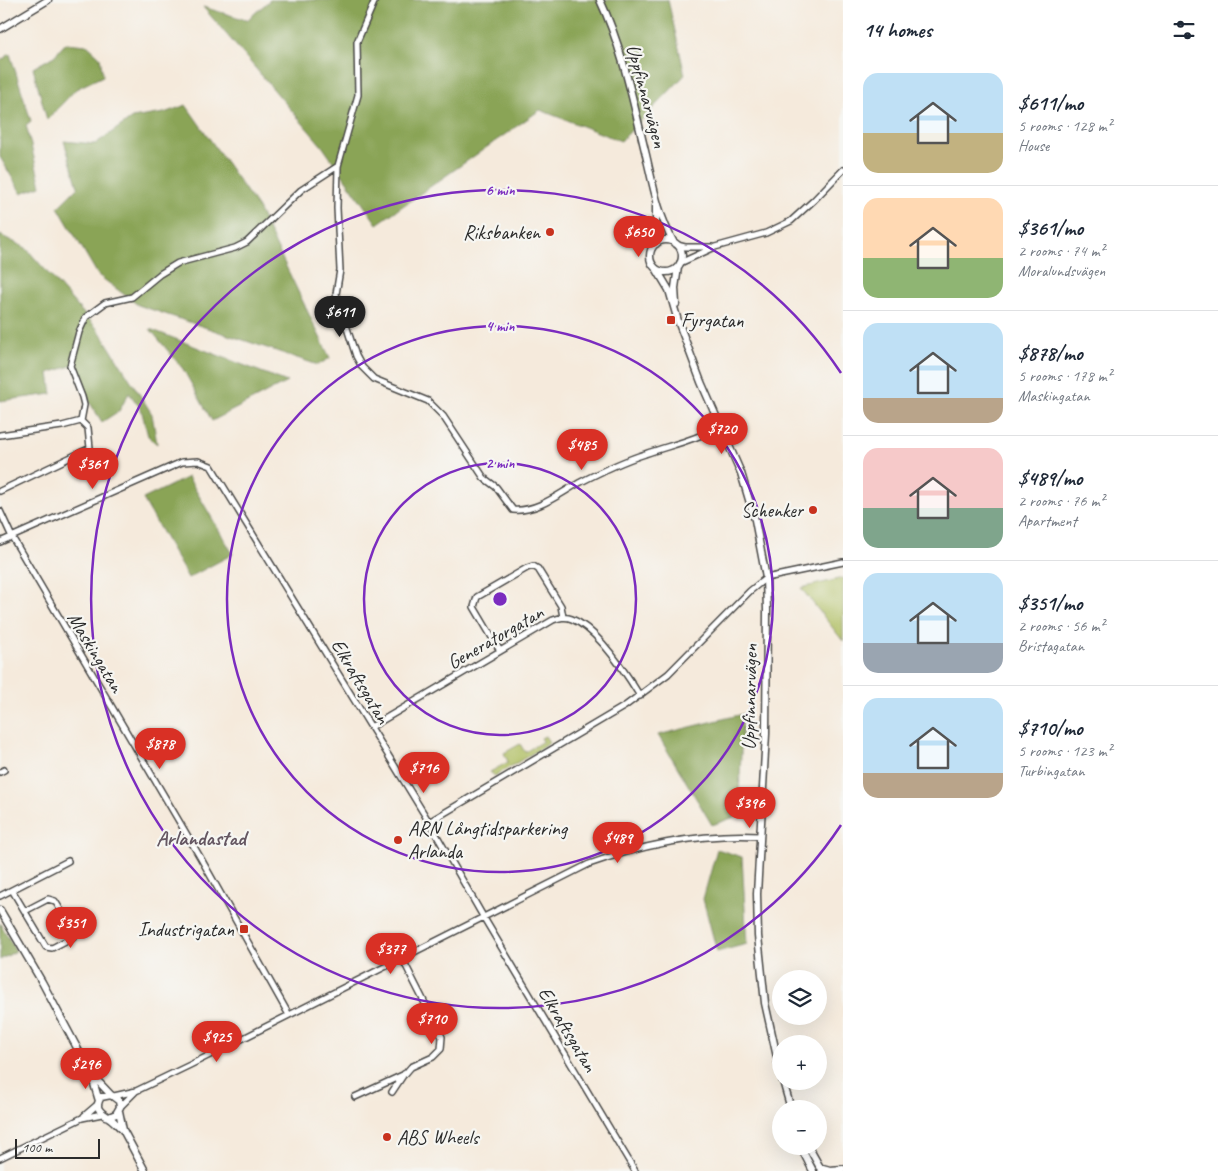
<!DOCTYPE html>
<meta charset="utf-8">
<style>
body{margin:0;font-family:Caveat,sans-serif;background:#f6f6f7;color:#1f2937;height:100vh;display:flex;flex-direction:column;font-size:19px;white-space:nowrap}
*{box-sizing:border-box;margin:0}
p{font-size:16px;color:#747a83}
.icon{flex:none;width:28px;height:28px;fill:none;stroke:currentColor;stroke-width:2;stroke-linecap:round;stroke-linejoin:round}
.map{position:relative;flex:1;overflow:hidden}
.side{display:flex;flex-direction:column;background:#fff;width:375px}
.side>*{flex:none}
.tools{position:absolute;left:772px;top:970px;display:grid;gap:10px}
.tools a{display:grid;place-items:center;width:55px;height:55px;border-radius:50%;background:#fff;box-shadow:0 5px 20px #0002;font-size:25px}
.scale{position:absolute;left:15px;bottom:12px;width:85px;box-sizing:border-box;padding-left:5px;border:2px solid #2b2b2b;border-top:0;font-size:14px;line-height:18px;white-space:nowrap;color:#2b2b2b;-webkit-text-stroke:4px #f6f6f2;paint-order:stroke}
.price{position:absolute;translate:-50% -42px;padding:0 11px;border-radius:18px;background:#d93025;color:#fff;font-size:16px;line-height:32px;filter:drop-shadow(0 1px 2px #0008)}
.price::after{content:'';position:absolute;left:50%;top:30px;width:15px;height:11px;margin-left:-8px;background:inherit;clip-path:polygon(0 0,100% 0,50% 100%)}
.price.selected{background:#222;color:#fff}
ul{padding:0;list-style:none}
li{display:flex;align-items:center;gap:15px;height:125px;padding:0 20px}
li+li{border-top:1px solid #e0e1e3}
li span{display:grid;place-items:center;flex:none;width:140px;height:100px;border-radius:15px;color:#555}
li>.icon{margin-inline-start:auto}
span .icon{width:60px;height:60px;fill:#fffc;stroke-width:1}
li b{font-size:21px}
h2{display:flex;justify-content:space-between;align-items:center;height:60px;padding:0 20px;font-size:21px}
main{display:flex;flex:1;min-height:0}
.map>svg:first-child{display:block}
.green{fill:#aebd5f;stroke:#6c7445}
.forest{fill:#8aa456;stroke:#5a6840}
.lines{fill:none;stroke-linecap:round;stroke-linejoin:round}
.minor-casing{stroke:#494846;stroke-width:8}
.tertiary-casing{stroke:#494846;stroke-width:9}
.minor{stroke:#fff;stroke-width:5}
.tertiary{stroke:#fff;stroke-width:6}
.ring{fill:none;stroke:#7b2cbf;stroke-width:2.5}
.poi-dot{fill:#c8321e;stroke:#f6f6f2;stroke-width:2}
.labels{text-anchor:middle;stroke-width:4.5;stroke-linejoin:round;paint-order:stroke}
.street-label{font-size:20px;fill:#2b2b2b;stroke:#f6f6f2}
.poi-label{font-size:20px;fill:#2b2b2b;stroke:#f6f6f2;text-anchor:end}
.neighbourhood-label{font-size:21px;font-weight:bold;fill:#655762;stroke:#f6f6f2}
.centre{fill:#7b2cbf;stroke:#f6f6f2;stroke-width:2.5}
.ring-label{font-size:15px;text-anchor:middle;font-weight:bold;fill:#7b2cbf;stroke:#f6f6f2;stroke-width:4.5;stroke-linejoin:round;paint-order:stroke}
</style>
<main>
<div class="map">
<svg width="843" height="1171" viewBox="0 0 843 1171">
<rect width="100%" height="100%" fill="#f6f6f2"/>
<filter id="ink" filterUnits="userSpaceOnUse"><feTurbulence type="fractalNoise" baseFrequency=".02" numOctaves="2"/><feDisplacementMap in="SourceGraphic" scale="10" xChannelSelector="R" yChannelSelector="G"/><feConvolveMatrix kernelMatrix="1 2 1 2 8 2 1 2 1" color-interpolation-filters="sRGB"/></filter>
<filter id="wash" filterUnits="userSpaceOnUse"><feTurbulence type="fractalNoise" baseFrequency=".0096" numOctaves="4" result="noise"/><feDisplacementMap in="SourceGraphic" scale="20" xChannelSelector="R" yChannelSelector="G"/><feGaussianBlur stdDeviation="1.12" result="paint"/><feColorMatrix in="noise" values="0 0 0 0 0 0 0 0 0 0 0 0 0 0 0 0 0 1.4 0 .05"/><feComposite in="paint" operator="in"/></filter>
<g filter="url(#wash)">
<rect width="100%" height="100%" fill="#f5eadc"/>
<path class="green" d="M843,578V641L801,588Z
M545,736L549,742L548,744L495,776L490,772L508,762L504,753L520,744L525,752L543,741L541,738Z"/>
<path class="forest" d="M270,0H668L685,75L621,141L540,110L377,224L322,146L203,7L247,20Z
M66,43L87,45L100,57L103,76L76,89L47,120L33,68L54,56Z
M10,54L31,121L26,125L41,186L21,193L0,157V61Z
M186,105L258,208L330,358L318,365L138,305L98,275L58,207L78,187L64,141L95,144L132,118L164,113Z
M0,235L26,248L100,332L152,414L157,444L148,436L141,409L129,393L119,411L102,422L90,403L74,365L49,373L52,394L0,401Z
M150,329L287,382L212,421L183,369Z
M188,477L233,554L188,578L143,499Z
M743,714L738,816L712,825L658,735Z
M717,849L742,857L747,944L717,952L703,899Z
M0,923L16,951L0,960Z"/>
</g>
<g filter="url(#ink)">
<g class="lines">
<defs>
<path id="minor" d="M375,0L357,42L358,95L338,166L337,208L340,270L336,294L356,356L362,367L374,379L428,401L443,416L484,478L496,487L513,510C537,512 559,494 579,483C600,472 623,461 645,454C670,445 698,440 720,425
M677,245L685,247H712
M680,263L715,247L766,233L791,221L814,200L843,170
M81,421L84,405L82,397L70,366L79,332L86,317L105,303L132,297L160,274L178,263L235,248L247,242L301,190L338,166
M0,435L62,426L81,421
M0,491L90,448L88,428L81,421
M0,511L12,537L200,857L289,1015
M0,542L182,462L198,461L211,466L429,822L484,918L635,1171
M500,651L474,607L477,597L527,568L533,566L538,569L561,606L563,617
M371,727L553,620C559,618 565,616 572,619C597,629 626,673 640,696
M0,772L4,770
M429,822L625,706L668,674L750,591L766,578L843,562
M12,890L46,947L52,948L73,937V930L55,901L48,899L25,911
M0,896L68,861
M392,1092L404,1074
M114,1096L136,1091L190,1065L589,864C645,844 701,833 760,836
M355,1097L405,1074L411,1067L433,1057L441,1049L442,1037L402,958
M120,1107L135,1092
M84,1116L98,1104
M0,1158L82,1118L102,1114"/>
<path id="tertiary" d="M600,0C623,49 633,102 646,155C653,185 658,215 674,243
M0,29L48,0
M650 256a16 16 0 1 1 32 0a16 16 0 1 1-32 0Z
M656,244V205
M657,270L669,290L678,321L701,382L741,473L755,520L766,578L767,610L766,734L757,894L758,936L765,1003L781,1075
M676,304L675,288L678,267
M0,910L42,982L91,1074L99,1101
M94,1077L111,1095
M783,1081L791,1109
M119,1111L123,1130L145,1171
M105,1116L109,1117L116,1114L120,1107L119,1101L111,1095L101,1097C93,1109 102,1113 111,1119C115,1122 119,1127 123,1130
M800,1146L813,1171
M808,1146L822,1171
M819,1167L830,1170L843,1169"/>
</defs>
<use href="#minor" class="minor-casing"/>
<use href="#tertiary" class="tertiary-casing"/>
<use href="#minor" class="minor"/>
<use href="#tertiary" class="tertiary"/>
</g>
</g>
<g class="ring">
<circle cx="500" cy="599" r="136"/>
<circle cx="500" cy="599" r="273"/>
<path d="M841 825A409 409 0 1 1 841 373"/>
</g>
<g class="poi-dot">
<circle cx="550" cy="232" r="5"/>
<rect x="666" y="315" width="10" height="10" rx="2.5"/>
<circle cx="813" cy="510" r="5"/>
<circle cx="398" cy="840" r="5"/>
<rect x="239" y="924" width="10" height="10" rx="2.5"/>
<circle cx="387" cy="1137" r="5"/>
</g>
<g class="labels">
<g class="street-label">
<text transform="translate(647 96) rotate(75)" y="7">Uppfinnarvägen</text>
<text transform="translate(495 637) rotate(-30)" y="7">Generatorgatan</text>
<text transform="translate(96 652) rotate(59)" y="7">Maskingatan</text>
<text transform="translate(361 681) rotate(59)" y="7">Elkraftsgatan</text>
<text transform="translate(749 697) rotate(-89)" y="7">Uppfinnarvägen</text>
<text transform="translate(568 1029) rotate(59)" y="7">Elkraftsgatan</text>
</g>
<g class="poi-label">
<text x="540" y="239">Riksbanken</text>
<text x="681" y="327" text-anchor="start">Fyrgatan</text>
<text x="803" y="517">Schenker</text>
<text x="408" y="835" text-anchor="start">ARN Långtidsparkering<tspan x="408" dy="23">Arlanda</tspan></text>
<text x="234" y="936">Industrigatan</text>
<text x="397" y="1144" text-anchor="start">ABS Wheels</text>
</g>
<g class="neighbourhood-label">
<text x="201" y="845">Arlandastad</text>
</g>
</g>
<circle cx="500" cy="599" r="8" class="centre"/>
<g class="ring-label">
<text x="500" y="195">6 min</text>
<text x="500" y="331">4 min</text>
<text x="500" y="468">2 min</text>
</g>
</svg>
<div class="tools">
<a><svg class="icon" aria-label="layers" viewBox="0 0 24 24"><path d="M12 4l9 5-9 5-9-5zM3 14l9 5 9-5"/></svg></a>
<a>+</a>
<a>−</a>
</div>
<div class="scale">100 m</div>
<b class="price" style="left:639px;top:258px">$650</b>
<b class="price selected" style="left:340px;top:338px">$611</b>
<b class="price" style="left:722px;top:455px">$720</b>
<b class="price" style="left:582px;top:471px">$485</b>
<b class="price" style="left:93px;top:490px">$361</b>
<b class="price" style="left:160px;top:770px">$878</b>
<b class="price" style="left:424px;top:794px">$716</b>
<b class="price" style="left:750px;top:829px">$396</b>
<b class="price" style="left:618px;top:864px">$489</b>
<b class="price" style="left:71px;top:949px">$351</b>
<b class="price" style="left:391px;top:975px">$377</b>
<b class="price" style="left:432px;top:1045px">$710</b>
<b class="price" style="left:217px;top:1063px">$925</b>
<b class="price" style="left:86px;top:1090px">$296</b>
</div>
<section class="side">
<h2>14 homes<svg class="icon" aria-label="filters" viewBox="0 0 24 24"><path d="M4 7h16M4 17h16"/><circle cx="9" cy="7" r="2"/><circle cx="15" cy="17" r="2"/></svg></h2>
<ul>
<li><span style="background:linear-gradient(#bfe0f5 60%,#c2b280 0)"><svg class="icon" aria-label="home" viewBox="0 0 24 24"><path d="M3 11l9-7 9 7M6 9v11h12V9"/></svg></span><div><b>$611/mo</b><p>5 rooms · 128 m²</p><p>House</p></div></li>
<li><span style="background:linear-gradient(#ffd9b3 60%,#8fb573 0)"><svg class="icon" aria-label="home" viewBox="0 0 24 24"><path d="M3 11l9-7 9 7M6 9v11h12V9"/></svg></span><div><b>$361/mo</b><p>2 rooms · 74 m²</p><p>Moralundsvägen</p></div></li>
<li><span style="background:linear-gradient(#bfe0f5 75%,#b9a48a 0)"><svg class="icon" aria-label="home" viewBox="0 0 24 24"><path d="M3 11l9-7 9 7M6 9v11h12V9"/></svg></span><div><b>$878/mo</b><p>5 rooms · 178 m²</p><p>Maskingatan</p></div></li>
<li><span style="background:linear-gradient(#f6c9c9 60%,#7fa58c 0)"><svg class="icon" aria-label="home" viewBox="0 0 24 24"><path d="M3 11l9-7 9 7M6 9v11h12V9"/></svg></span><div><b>$489/mo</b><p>2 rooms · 76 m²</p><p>Apartment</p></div></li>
<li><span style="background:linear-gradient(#bfe0f5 70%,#9aa5b1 0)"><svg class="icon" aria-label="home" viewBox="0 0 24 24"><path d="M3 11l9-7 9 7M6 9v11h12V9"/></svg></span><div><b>$351/mo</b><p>2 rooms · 56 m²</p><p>Bristagatan</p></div></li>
<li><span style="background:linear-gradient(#bfe0f5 75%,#b9a48a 0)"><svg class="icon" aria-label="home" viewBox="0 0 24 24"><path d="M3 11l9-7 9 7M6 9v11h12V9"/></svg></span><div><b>$710/mo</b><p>5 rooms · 123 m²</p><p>Turbingatan</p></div></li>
</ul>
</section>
</main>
